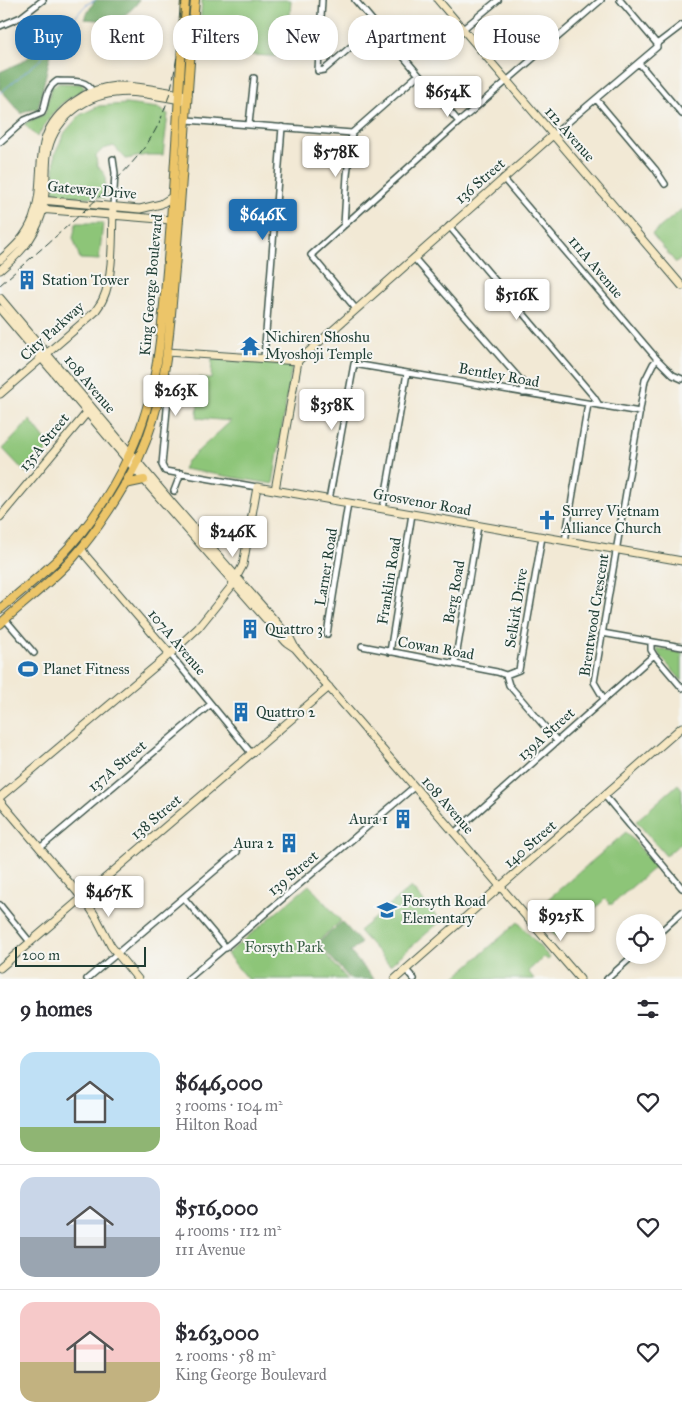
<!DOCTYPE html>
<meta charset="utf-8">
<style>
body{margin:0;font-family:"IM FELL Great Primer",serif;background:#f7f7f7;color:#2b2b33;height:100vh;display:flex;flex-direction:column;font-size:19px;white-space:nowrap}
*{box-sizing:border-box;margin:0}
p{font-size:16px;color:#7c7c81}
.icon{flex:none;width:28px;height:28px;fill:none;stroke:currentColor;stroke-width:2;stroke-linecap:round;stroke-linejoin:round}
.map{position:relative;height:979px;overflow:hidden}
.drawer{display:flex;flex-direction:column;background:#fff;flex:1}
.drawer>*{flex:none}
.guide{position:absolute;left:15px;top:15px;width:652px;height:45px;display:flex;gap:10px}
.controls{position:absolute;left:616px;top:914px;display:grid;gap:10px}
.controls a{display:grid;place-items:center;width:50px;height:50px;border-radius:50%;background:#fff;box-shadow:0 2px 8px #0003;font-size:25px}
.scale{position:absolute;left:15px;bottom:12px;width:131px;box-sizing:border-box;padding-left:5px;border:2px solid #1f3d34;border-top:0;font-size:14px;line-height:18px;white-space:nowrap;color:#1f3d34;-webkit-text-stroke:4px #f6f6f2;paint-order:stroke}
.price{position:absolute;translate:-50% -42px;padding:0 11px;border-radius:5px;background:#fff;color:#222;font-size:16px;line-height:32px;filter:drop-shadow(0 1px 2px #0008)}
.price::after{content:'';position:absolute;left:50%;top:30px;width:15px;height:11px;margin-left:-8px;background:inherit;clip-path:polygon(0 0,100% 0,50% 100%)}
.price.on{background:#1f6fb2;color:#fff}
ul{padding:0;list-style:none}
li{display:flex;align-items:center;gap:15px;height:125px;padding:0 20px}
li+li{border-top:1px solid #e1e1e2}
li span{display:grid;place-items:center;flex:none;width:140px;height:100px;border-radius:15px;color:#555}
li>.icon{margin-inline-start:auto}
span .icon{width:60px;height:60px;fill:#fffc;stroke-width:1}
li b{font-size:21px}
h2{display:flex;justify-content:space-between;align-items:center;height:60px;padding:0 20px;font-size:21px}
.tag{padding:0 18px;border-radius:20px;background:#fff;box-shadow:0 2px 8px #0003;font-size:18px;line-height:45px}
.tag.on{background:#1f6fb2;color:#fff}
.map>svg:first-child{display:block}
.green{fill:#8dc578;stroke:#568156}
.forest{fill:#72aa68;stroke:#48744e}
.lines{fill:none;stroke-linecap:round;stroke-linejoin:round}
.stream{stroke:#6ea0d9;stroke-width:1}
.street-casing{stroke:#3f574c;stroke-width:8}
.secondary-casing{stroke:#3f574c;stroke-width:9}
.primary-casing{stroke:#3f574c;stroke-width:10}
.street{stroke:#fff;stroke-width:5}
.secondary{stroke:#f7e8c3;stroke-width:7}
.primary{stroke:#ecc569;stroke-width:8}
.rail{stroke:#1f3d34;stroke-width:1;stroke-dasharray:8 4;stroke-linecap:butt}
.labels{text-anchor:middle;stroke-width:4;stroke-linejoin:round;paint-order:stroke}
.street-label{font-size:15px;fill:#1f3d34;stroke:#f6f6f2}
.poi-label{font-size:15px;fill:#1f3d34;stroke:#f6f6f2;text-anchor:start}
.park-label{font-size:15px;fill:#3a5f45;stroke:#f6f6f2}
</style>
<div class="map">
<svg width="682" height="979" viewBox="0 0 682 979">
<rect width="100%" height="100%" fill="#f6f6f2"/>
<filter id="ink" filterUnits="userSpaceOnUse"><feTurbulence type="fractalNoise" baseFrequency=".02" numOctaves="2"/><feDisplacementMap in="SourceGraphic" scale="10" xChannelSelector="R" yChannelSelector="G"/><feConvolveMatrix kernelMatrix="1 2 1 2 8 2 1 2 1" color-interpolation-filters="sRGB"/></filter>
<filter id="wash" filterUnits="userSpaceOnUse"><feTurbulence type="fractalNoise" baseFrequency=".0096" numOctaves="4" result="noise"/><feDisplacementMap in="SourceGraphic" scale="20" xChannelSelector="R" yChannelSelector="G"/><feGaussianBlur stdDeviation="1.12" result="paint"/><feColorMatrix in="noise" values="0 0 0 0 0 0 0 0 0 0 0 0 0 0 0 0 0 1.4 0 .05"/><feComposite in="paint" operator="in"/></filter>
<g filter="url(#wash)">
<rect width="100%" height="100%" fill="#f2e9d5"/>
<path class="green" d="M202,0H291L287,57L198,52Z
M58,83L82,84L85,88L61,104L50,117L37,137L25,125V123L45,114L51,88Z
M126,104L158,108L168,114L163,155H147L126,159L114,146L103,149L96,156L97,165L105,175L106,198L53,195L55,153L65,132L80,115L99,106Z
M682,209V258L676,263L652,234Z
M76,223H103L99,260L80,259L73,238Z
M212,359L292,365L273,484L183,469L187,461L231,421L197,418L199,378H211Z
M30,420L50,446L29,473L27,471L26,473L3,449Z
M656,648L682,653V681L660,656Z
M678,784L682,789V842L666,856L636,821Z
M626,832L656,866L611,905L605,899L575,927L556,937L534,911Z
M309,885L341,921L316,943L347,979H247L227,954Z
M411,887L441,921L390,965L359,931Z
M518,922L550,958L548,960L544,957L528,971L534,979H453Z"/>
<path class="forest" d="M95,0H139C135,8 127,12 121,19L112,21L84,19Z
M51,17L72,18L70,51L55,49L51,52L38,109L25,111L22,114L0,89V72L22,62L49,42Z
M342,922L361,943L350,952L374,979H350L318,943Z"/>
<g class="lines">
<path class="stream" d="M0,93L41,59L82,9L87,4L96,0"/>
</g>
</g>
<g filter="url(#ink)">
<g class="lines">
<defs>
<path id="street" d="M322,0L318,71L324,70L376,25
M355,0L459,122
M620,0L657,44
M0,26L21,17L43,0
M463,29L498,0
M639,63L682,114
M596,99L655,169L665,184
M187,120L352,133L418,75
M249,124L254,78
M553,135L657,47V44L682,25
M0,142L25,120L42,113C47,101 45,89 57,81C70,82 86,78 92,91
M113,159L115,173L113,207
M503,178L657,359L673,375L682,379
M344,225L347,175L352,133
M449,226L594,397L599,405
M414,258L524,384L523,393
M356,309L311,255L459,122L601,0
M264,358L282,127
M165,372L169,387L162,465L165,471L257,487
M174,491L181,473
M329,500L354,364L640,412
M383,509L407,373
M565,541L588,404
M5,619L34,653
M602,633L682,647
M327,634L348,503
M651,642V650L654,655L682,688
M362,646L497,672L506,675
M390,652L412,514
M170,654L252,754
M455,663L478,526
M506,675L519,670L542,537
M506,675L509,685L557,741
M604,699L594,682L645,380L653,364L657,359
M605,796L682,888
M454,833L654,655
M40,848L211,704
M184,898L226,948
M0,905L30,942
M658,934L682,912
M406,970L414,979
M87,979L237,852
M188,979L414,787
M607,979L634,955"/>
<path id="secondary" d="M438,0L682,286
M41,200L140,209L161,204L172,197
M39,209L171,220
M0,260C14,248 26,237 33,219C49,175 26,136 74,102C86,93 101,87 116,86C140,85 164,92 188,95
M0,270C19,254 33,240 41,216C47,197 45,175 47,155C52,121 83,96 115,93C139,90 164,98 187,101
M0,298L172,503L290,638L295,648
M0,309L151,488L286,642L295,648L580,979
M167,352L298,361
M298,361L553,135
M0,394L95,312C97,308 101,304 103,299C114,276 112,232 113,207
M275,490L298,361
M0,517L90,409
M81,548L86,556L170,654
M0,797L170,654L198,628L231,587L243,565L257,487L682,561
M0,801L89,906L96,917L111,946L138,979
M0,968L329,687
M395,979L682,727"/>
<path id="primary" d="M125,484L144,480
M0,609C19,593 39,577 57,560C87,530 113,490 131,451C159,391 162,325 168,260C175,173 179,86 185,0
M0,624C24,602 51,582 73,558C97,531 122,492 138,460C167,397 169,335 175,268C183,179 187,89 195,0"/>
</defs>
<use href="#street" class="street-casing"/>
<use href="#secondary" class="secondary-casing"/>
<use href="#primary" class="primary-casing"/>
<use href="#street" class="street"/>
<use href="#secondary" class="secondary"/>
<use href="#primary" class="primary"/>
<path class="rail" d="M0,285C34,255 69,226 102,194C125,171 150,147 162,116C177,79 179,39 182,0"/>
</g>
</g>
<defs>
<symbol id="building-bare" viewBox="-9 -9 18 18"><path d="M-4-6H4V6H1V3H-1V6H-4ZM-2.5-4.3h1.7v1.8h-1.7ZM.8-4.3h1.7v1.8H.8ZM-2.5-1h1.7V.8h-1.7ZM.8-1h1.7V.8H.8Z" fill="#1f6fb2" stroke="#f6f6f2" stroke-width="2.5" paint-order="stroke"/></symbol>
<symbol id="temple-bare" viewBox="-9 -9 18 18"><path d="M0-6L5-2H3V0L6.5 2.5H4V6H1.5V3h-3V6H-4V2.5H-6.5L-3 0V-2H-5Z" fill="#1f6fb2" stroke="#f6f6f2" stroke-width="2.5" paint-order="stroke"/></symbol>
<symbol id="church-bare" viewBox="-9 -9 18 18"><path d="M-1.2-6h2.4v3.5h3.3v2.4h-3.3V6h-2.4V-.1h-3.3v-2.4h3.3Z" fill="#1f6fb2" stroke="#f6f6f2" stroke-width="2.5" paint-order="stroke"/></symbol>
<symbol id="stadium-bare" viewBox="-9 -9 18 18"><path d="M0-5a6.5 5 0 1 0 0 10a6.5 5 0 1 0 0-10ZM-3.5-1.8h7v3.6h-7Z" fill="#1f6fb2" stroke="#f6f6f2" stroke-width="2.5" paint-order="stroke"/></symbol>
<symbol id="school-bare" viewBox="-9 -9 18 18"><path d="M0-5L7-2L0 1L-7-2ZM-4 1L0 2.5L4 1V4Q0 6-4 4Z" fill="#1f6fb2" stroke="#f6f6f2" stroke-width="2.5" paint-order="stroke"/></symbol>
</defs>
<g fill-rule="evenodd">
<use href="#building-bare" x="13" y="266" width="28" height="28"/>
<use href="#temple-bare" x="236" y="332" width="28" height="28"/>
<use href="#church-bare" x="533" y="506" width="28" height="28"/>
<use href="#building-bare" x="236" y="615" width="28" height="28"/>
<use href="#stadium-bare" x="14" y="655" width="28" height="28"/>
<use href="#building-bare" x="227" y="698" width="28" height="28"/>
<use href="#building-bare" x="389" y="805" width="28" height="28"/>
<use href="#building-bare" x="275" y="829" width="28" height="28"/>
<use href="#school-bare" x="373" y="896" width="28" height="28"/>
</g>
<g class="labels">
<g class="street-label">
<text transform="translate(570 134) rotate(49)" y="5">112 Avenue</text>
<text transform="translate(480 181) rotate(-41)" y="5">136 Street</text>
<text transform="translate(92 190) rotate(5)" y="5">Gateway Drive</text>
<text transform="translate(596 267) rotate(50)" y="5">111A Avenue</text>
<text transform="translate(151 285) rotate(-85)" y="5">King George Boulevard</text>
<text transform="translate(52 331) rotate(-42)" y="5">City Parkway</text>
<text transform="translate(499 375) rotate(10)" y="5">Bentley Road</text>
<text transform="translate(90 384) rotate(50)" y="5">108 Avenue</text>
<text transform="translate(44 442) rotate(-51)" y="5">135A Street</text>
<text transform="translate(422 502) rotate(10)" y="5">Grosvenor Road</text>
<text transform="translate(326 567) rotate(-81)" y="5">Larner Road</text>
<text transform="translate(389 581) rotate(-81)" y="5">Franklin Road</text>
<text transform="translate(454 592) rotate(-80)" y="5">Berg Road</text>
<text transform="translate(516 608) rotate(-81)" y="5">Selkirk Drive</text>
<text transform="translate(594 615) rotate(-81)" y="5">Brentwood Crescent</text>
<text transform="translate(177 642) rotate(50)" y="5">107A Avenue</text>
<text transform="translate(436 648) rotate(10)" y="5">Cowan Road</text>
<text transform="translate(546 734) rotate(-42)" y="5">139A Street</text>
<text transform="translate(117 766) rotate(-40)" y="5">137A Street</text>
<text transform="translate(448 805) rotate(49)" y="5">108 Avenue</text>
<text transform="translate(156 817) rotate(-40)" y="5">138 Street</text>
<text transform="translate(530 844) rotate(-41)" y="5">140 Street</text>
<text transform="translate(293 873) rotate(-40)" y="5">139 Street</text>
</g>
<g class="poi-label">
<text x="42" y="285">Station Tower</text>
<text x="265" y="342">Nichiren Shoshu<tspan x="265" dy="17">Myoshoji Temple</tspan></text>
<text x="562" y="516">Surrey Vietnam<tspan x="562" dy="17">Alliance Church</tspan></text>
<text x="265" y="634">Quattro 3</text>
<text x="43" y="674">Planet Fitness</text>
<text x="256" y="717">Quattro 2</text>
<text x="388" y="824" text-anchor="end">Aura 1</text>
<text x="274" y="848" text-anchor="end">Aura 2</text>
<text x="402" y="906">Forsyth Road<tspan x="402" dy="17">Elementary</tspan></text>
</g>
<g class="park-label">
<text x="284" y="952">Forsyth Park</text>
</g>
</g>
</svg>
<div class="controls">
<a><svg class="icon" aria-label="locate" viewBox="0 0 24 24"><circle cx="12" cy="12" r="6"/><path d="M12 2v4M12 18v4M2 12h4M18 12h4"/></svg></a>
</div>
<div class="scale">200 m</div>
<b class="price" style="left:448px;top:118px">$654K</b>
<b class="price" style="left:336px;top:178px">$578K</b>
<b class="price on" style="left:263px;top:241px">$646K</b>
<b class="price" style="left:517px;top:321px">$516K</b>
<b class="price" style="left:176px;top:417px">$263K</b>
<b class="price" style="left:332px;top:431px">$358K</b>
<b class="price" style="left:233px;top:558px">$246K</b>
<b class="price" style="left:109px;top:918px">$467K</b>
<b class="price" style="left:561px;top:942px">$925K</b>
<div class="guide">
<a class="tag on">Buy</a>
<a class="tag">Rent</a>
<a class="tag">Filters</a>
<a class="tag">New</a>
<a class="tag">Apartment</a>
<a class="tag">House</a>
</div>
</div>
<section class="drawer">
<h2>9 homes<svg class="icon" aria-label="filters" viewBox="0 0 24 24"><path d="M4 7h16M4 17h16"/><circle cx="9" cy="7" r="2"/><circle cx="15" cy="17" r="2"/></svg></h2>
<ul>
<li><span style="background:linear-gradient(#bfe0f5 75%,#8fb573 0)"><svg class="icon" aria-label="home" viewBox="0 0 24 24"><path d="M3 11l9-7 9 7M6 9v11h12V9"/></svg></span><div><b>$646,000</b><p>3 rooms · 104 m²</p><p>Hilton Road</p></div><svg class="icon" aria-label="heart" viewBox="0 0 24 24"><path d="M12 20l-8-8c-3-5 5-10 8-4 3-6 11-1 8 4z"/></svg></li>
<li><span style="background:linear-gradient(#c9d6e8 60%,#9aa5b1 0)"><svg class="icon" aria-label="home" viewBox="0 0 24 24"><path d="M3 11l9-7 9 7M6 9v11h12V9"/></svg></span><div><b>$516,000</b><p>4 rooms · 112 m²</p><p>111 Avenue</p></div><svg class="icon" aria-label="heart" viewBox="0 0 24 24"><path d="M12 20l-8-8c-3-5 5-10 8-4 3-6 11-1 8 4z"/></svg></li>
<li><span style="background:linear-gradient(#f6c9c9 60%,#c2b280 0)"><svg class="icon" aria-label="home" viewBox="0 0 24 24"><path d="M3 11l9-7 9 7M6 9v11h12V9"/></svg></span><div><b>$263,000</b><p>2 rooms · 58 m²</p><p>King George Boulevard</p></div><svg class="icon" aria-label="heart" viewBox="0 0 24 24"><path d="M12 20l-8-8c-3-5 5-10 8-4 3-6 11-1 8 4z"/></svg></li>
</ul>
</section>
